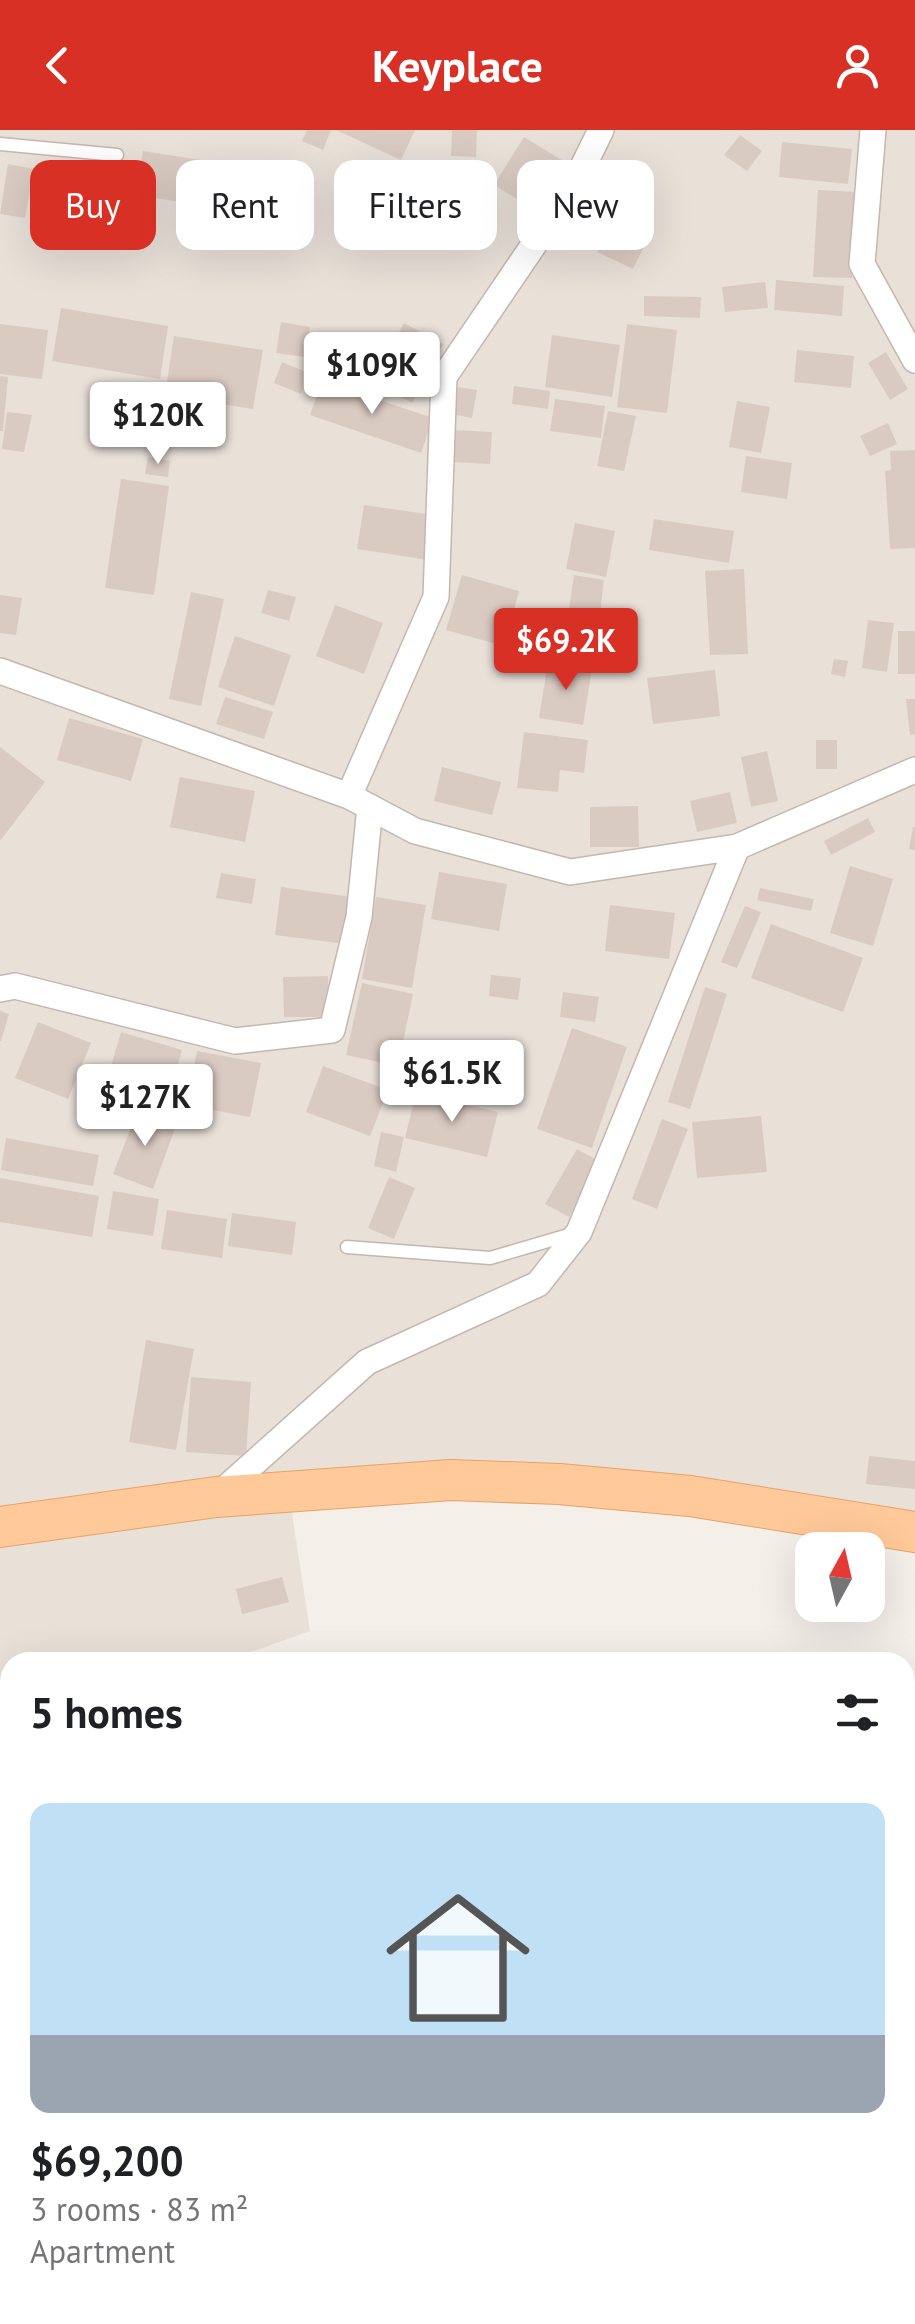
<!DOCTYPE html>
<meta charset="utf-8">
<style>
body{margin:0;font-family:"PT Sans",sans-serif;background:#f6f6f6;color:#202124;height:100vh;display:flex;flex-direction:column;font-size:38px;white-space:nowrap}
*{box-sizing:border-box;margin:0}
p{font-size:32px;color:#757577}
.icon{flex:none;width:55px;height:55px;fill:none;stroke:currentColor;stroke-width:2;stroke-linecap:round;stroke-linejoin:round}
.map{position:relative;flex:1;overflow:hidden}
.drawer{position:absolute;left:0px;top:1522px;width:915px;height:672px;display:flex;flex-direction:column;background:#fff;border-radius:30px 30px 0 0;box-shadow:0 10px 40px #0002}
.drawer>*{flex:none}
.banner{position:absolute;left:30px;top:30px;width:855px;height:90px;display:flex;gap:20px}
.needle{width:65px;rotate:8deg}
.controls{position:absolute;left:795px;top:1402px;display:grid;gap:20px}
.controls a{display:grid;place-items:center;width:90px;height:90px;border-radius:20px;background:#fff;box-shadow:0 10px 40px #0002;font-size:50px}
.price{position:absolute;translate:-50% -85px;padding:0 22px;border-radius:10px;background:#fff;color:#222;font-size:32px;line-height:65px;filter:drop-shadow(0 2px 5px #0008)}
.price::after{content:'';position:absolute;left:50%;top:60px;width:30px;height:22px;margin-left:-15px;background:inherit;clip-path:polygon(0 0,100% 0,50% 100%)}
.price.on{background:#d93025;color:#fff}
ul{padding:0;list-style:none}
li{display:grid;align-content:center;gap:20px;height:530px;padding:0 30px}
li span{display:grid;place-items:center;height:310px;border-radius:20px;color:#555}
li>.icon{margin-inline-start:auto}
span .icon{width:180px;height:180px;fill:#fffc;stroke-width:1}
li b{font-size:42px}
h2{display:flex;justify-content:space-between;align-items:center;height:120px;padding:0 30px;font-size:42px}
.pill{padding:0 35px;border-radius:20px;background:#fff;box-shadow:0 10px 40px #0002;font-size:35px;line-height:90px}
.pill.on{background:#d93025;color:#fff}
header{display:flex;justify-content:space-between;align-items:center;height:130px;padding:0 30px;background:#d93025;color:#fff;font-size:45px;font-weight:700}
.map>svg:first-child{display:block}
.residential{fill:#e9e0d8}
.building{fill:#dacbc2}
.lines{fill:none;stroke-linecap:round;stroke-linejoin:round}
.lane-casing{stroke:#c4b7af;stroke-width:15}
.street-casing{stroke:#c4b7af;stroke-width:28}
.primary-casing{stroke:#e7a166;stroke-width:42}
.lane{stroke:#fff;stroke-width:12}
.street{stroke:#fff;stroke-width:25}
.primary{stroke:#ffc999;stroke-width:40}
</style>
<header><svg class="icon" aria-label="back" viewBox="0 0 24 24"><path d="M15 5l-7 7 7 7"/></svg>Keyplace<svg class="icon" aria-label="person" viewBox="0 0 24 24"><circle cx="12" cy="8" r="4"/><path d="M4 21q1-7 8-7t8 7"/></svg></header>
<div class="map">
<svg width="915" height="2194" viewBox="0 0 915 2194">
<rect width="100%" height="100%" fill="#f5efea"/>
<path class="residential" d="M0,0H915V1387L287,1351L310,1501L223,1532H10V2185H172V2194H0Z"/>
<path class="building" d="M307,0H331L323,20L302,11Z
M336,0H415L401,30Z
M452,0H477L476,27L451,26Z
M740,5L762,21L747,41L724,25Z
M524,7L573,37L544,85L494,55Z
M782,12L852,19L848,54L779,47Z
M143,21L207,31L200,75L136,65Z
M8,34L34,39L25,88L0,84Z
M42,45L92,51L84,111L34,105Z
M231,52L307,67L299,107L223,92Z
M818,60L857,62L852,148L813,147Z
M611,93L647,111L633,139L597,122Z
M776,150L844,156L842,186L774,180Z
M765,152L768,178L725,182L722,157Z
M644,166L701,167L700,188L644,186Z
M61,178L168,196L160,249L52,231Z
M281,192L310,197L305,227L276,223Z
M404,193L443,214L412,273L372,251Z
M0,194L48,200L42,249L0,244Z
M627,194L677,200L667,283L617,277Z
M552,205L620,215L612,267L545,257Z
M174,206L263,220L253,279L165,265Z
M797,220L854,226L851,258L794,252Z
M886,222L908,259L890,270L868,233Z
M282,232L309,243L301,264L274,253Z
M0,246L8,247L3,301H0Z
M322,251L433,288L421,323L310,285Z
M514,256L550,261L548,279L512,274Z
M458,257L477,260L472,288L452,284Z
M555,269L605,276L601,308L550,301Z
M737,271L770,277L761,323L729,317Z
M608,281L636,286L624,341L597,336Z
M7,282L32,285L24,322L2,319Z
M888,293L897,314L870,326L860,306Z
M453,300L492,302L490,334L451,332Z
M915,320V418L890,419L885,341L891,340L890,321Z
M746,326L792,333L787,369L741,362Z
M148,327L170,331L168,347L145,344Z
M121,349L169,356L154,465L105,458Z
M364,375L434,385L428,430L357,419Z
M654,389L734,401L729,433L649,420Z
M575,393L615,401L606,447L566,439Z
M744,439L748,524L710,525L705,441Z
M462,445L519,461L504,516L446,500Z
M574,445L604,450L600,484L569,480Z
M268,460L296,467L289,491L261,483Z
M191,462L224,469L201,576L169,569Z
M0,465L22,468L16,505L0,503Z
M335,475L383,493L364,544L316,526Z
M868,490L894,493L887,542L862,538Z
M898,501H915V544H898Z
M235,506L291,525L274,576L218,557Z
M834,529L848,531L845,547L831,544Z
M548,532L592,538L583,595L539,588Z
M715,540L720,586L653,594L647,548Z
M225,567L273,582L264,609L216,594Z
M906,569H915V604L910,605Z
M69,588L143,609L131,651L57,630Z
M524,602L588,610L584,643L560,640L558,662L517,658Z
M816,610H837V639H816Z
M0,617L45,652L0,711Z
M767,621L778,671L751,677L741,627Z
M442,637L501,652L492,685L434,671Z
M180,647L255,661L245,712L170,697Z
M730,662L737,693L697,702L690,671Z
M638,676L639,717H590V677Z
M868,688L875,702L831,725L824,711Z
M913,697H915V720L909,719Z
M850,736L893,749L873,816L830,803Z
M439,742L507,754L499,801L431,789Z
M221,743L256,749L252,774L216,768Z
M281,757L352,767L346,814L275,805Z
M760,758L814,769L811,781L757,770Z
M376,767L426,775L412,858L362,849Z
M610,775L675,783L669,829L605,821Z
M745,776L761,782L737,838L721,832Z
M771,794L863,828L843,882L751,848Z
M491,845L521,848L518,870L489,866Z
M328,846L329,887H284L283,847Z
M362,853L413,864L398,936L346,925Z
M705,857L727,864L690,979L668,972Z
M563,862L599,867L595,892L560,887Z
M0,881L9,884L1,911H0Z
M38,892L91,913L68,969L15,948Z
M572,898L627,917L592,1018L537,999Z
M121,902L182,920L165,978L104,960Z
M197,921L261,933L250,987L187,975Z
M323,936L388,960L370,1006L306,982Z
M416,963L498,982L487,1027L405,1008Z
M138,979L177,993L153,1059L113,1044Z
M761,986L767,1042L697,1048L692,992Z
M662,989L688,999L657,1079L632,1069Z
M381,1002L404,1007L396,1042L374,1036Z
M6,1008L99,1025L93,1056L1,1040Z
M577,1019L600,1032L569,1087L545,1074Z
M389,1047L415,1058L394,1109L368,1098Z
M0,1048L99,1066L92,1107L0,1092Z
M113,1061L159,1069L153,1106L107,1099Z
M167,1080L227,1089L222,1128L161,1119Z
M232,1083L296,1092L292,1125L228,1116Z
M146,1210L194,1219L176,1320L129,1312Z
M191,1247L251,1252L246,1326L186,1322Z
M869,1326L915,1331V1359L866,1354Z
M282,1447L289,1472L242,1484L236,1459Z
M10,1546V1592L0,1595V1549Z
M10,2104V2138L4,2139L0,2105Z"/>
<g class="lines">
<defs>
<path id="lane" d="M0,14L117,25
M347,1117L490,1128L572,1104"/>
<path id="street" d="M873,0L862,134L915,230
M0,541L349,666L415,701L570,742L737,717
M349,666L436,467L444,247L573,57L601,0
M0,859L15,856L235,911L332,900L359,787L370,677
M217,1366L367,1232L538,1154L579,1102L737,717L915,640
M0,2167L7,2194"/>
<path id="primary" d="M0,1397L216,1367L451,1350L559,1354L690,1366L915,1402"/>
</defs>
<use href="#lane" class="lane-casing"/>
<use href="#street" class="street-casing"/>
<use href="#primary" class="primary-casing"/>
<use href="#lane" class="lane"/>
<use href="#street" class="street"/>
<use href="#primary" class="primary"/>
</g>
</svg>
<div class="controls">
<a><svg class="needle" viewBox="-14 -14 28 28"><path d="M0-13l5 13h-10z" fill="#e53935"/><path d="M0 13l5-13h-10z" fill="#757577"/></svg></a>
</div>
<b class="price" style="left:372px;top:287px">$109K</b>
<b class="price" style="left:158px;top:337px">$120K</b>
<b class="price on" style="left:566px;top:563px">$69.2K</b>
<b class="price" style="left:452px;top:995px">$61.5K</b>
<b class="price" style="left:145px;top:1019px">$127K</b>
<div class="banner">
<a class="pill on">Buy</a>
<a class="pill">Rent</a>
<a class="pill">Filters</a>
<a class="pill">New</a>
</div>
<section class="drawer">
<h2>5 homes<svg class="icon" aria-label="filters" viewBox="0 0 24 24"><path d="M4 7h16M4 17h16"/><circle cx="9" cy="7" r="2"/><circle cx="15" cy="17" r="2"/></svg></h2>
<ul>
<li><span style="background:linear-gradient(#bfe0f5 75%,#9aa5b1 0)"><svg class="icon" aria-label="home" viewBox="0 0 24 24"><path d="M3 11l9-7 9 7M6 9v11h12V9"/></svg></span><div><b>$69,200</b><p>3 rooms · 83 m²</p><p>Apartment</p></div></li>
</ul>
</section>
</div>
